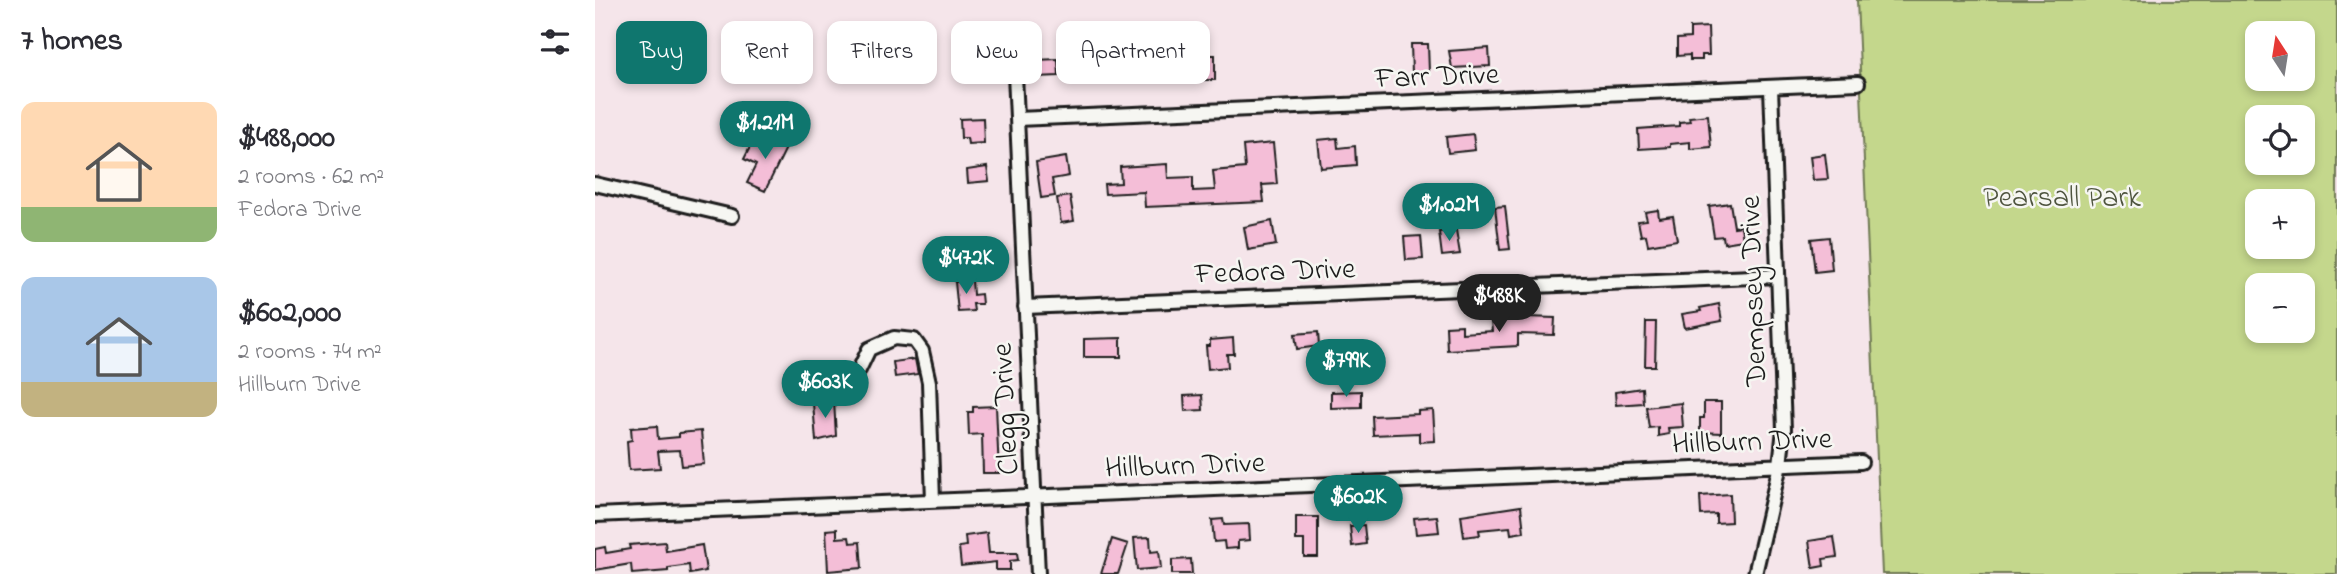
<!DOCTYPE html>
<meta charset="utf-8">
<style>
body{margin:0;font-family:"Indie Flower",sans-serif;background:#f2f2f3;color:#2b2b33;height:100vh;display:flex;flex-direction:column;font-size:26px;white-space:nowrap}
*{box-sizing:border-box;margin:0}
p{font-size:23px;color:#7c7c81}
.icon{flex:none;width:38px;height:38px;fill:none;stroke:currentColor;stroke-width:2;stroke-linecap:round;stroke-linejoin:round}
.map{position:relative;flex:1;overflow:hidden}
.side{display:flex;flex-direction:column;background:#fff;width:595px}
.side>*{flex:none}
.top-card{position:absolute;left:21px;top:21px;width:665px;height:63px;display:flex;gap:14px}
.needle{width:46px;rotate:348deg}
.controls{position:absolute;left:1650px;top:21px;display:grid;gap:14px}
.controls a{display:grid;place-items:center;width:70px;height:70px;border-radius:14px;background:#fff;box-shadow:0 4px 10px #0003;font-size:35px}
.price{position:absolute;translate:-50% -60px;padding:0 16px;border-radius:24px;background:#0f766e;color:#fff;font-size:23px;line-height:46px;filter:drop-shadow(0 2px 4px #0008)}
.price::after{content:'';position:absolute;left:50%;top:42px;width:21px;height:16px;margin-left:-10px;background:inherit;clip-path:polygon(0 0,100% 0,50% 100%)}
.price.active{background:#222;color:#fff}
ul{padding:0;list-style:none}
li{display:flex;align-items:center;gap:21px;height:175px;padding:0 21px}
li span{display:grid;place-items:center;flex:none;width:196px;height:140px;border-radius:14px;color:#555}
li>.icon{margin-inline-start:auto}
span .icon{width:84px;height:84px;fill:#fffc;stroke-width:1}
li b{font-size:30px}
h2{display:flex;justify-content:space-between;align-items:center;height:84px;padding:0 21px;font-size:30px}
.pill{padding:0 24px;border-radius:14px;background:#fff;box-shadow:0 4px 10px #0003;font-size:24px;line-height:63px}
.pill.active{background:#0f766e;color:#fff}
main{display:flex;flex:1;min-height:0}
.map>svg:first-child{display:block}
.green{fill:#c4d78c;stroke:#707a54;stroke-width:2;fill-rule:evenodd}
.building{fill:#f4bed7;stroke:#1c1c1c;stroke-width:2}
.lines{fill:none;stroke-linecap:round;stroke-linejoin:round}
.minor-casing{stroke:#1c1c1c;stroke-width:18}
.minor{stroke:#f6f6f2;stroke-width:12}
.labels{text-anchor:middle;stroke-width:5;stroke-linejoin:round;paint-order:stroke}
.street-label{font-size:30px;fill:#1c1c1c;stroke:#f6f6f2}
.park-label{font-size:30px;fill:#4e543e;stroke:#f6f6f2}
</style>
<main>
<section class="side">
<h2>7 homes<svg class="icon" aria-label="filters" viewBox="0 0 24 24"><path d="M4 7h16M4 17h16"/><circle cx="9" cy="7" r="2"/><circle cx="15" cy="17" r="2"/></svg></h2>
<ul>
<li><span style="background:linear-gradient(#ffd9b3 75%,#8fb573 0)"><svg class="icon" aria-label="home" viewBox="0 0 24 24"><path d="M3 11l9-7 9 7M6 9v11h12V9"/></svg></span><div><b>$488,000</b><p>2 rooms · 62 m²</p><p>Fedora Drive</p></div></li>
<li><span style="background:linear-gradient(#a9c7e8 75%,#c2b280 0)"><svg class="icon" aria-label="home" viewBox="0 0 24 24"><path d="M3 11l9-7 9 7M6 9v11h12V9"/></svg></span><div><b>$602,000</b><p>2 rooms · 74 m²</p><p>Hillburn Drive</p></div></li>
</ul>
</section>
<div class="map">
<svg width="1742" height="574" viewBox="0 0 1742 574">
<rect width="100%" height="100%" fill="#f5e5ea"/>
<filter id="ink" filterUnits="userSpaceOnUse"><feTurbulence type="fractalNoise" baseFrequency=".0143" numOctaves="2"/><feDisplacementMap in="SourceGraphic" scale="14" xChannelSelector="R" yChannelSelector="G"/><feConvolveMatrix kernelMatrix="1 2 1 2 8 2 1 2 1" color-interpolation-filters="sRGB"/></filter>
<g filter="url(#ink)">
<path class="green" d="M1262,0H1742V574H1287ZM1662,33H1708V79H1662ZM1662,117H1708V163H1662ZM1662,201H1708V247H1662ZM1662,285H1708V331H1662Z"/>
<path class="building" d="M1113,27L1114,55H1107V60H1095V55L1082,56V39L1095,38V28Z
M816,44H833L834,72L817,73Z
M894,48L895,66L857,68L854,51Z
M594,55H620V80H594Z
M463,59L464,76L442,77L441,60Z
M1113,115L1116,147L1095,149V142L1075,144V147L1044,149L1043,129L1084,126V122L1095,121L1094,117Z
M388,118L389,143L373,144L372,138H366L365,119Z
M179,134L194,142L170,191L152,183L161,165L149,159L157,143L171,150Z
M878,134L880,150L853,153L851,137Z
M742,138L743,148L760,146L761,165L726,168L723,140Z
M678,143L682,184L667,185L669,202L550,207L549,192L510,194L509,184L526,183L525,167L572,164L573,178L598,177V191L620,190L618,171L650,168L648,146Z
M1230,154L1233,179L1218,180L1215,156Z
M471,157L474,176L457,179L460,196L446,198L441,162Z
M392,167L394,181L373,183L372,170Z
M475,196L479,221L466,223L462,198Z
M1135,203L1139,227L1146,226L1148,240L1129,243L1128,236L1119,237L1114,206Z
M910,206L915,249L905,250L900,207Z
M1063,210L1064,218L1078,216L1082,240L1053,245L1051,235L1046,236L1043,221L1052,220L1050,212Z
M677,221L681,245L653,250L649,227Z
M861,230L865,254L847,256L844,232Z
M826,236L828,259L811,260L809,237Z
M1234,237L1237,270L1220,272L1216,239Z
M377,280L378,295L386,294L387,304H378L379,311L363,312L360,282Z
M1124,304L1127,321L1090,328L1087,314L1106,311L1105,308Z
M932,317L960,318L959,335L923,334V346L852,350L851,326L867,325V333L897,331L896,321L932,319Z
M1051,322H1061L1060,366H1050Z
M723,332L724,346L702,349L700,334Z
M526,338V357H489V339Z
M638,338L639,354H632L633,367L613,369L611,346H615V340Z
M320,359L323,374L300,377L298,362Z
M1047,388L1048,403L1021,405L1020,392Z
M766,391V407L736,408V392Z
M607,395L608,410L590,411L589,396Z
M239,401L241,436L221,441L218,403Z
M1109,402H1126V433L1105,432V418H1109Z
M1086,403L1088,427L1073,428L1074,434L1063,436V427L1054,428L1051,407Z
M401,406L404,473H388L387,434L374,435L373,412H378V407Z
M838,410L840,441L824,442V433L778,435L777,416L823,414V411Z
M62,426L63,439L84,437V433L106,431L109,464L87,466L85,450L63,451L65,468L34,470L32,441L37,440L36,428Z
M1135,494L1136,522L1121,523V514L1106,515L1105,496Z
M926,506L929,532L916,534L915,527L884,530L885,535L869,537L866,515Z
M842,516L844,532L821,534L819,518Z
M701,517H723V557H709V540H701Z
M628,519L629,525L654,524L655,540L643,541V548L630,549L629,541L619,542L617,520Z
M769,525L771,544L757,546L755,526Z
M242,529V538L254,537L255,543L265,542L267,568L233,571L231,530Z
M392,533L394,553H422L423,560L415,561V570H401V562L366,566L364,547L371,546L370,536Z
M555,537L556,552L564,551L566,568L542,570L539,538Z
M1239,537L1242,557L1228,559L1229,566L1218,568L1214,541Z
M517,539L533,544L523,574H506Z
M70,542L71,551L107,545L111,571L95,574L94,565L73,568V571L37,574L36,564L0,570V549L10,547L11,553L35,549L34,545Z
M596,559L597,574H577V560Z"/>
<g class="lines">
<defs>
<path id="minor" d="M418,31L443,574
M422,119L1263,83
M0,184L137,216
M430,307L1183,276
M264,370L274,349L299,338L319,340L327,351L334,382L338,501
M0,515L1266,462
M1160,574L1185,465L1189,429L1176,88"/>
</defs>
<use href="#minor" class="minor-casing"/>
<use href="#minor" class="minor"/>
</g>
</g>
<g class="labels">
<g class="street-label">
<text transform="translate(842 75) rotate(-2)" y="10">Farr Drive</text>
<text transform="translate(680 270) rotate(-2)" y="10">Fedora Drive</text>
<text transform="translate(1157 291) rotate(-92)" y="10">Dempsey Drive</text>
<text transform="translate(409 409) rotate(-93)" y="10">Clegg Drive</text>
<text transform="translate(1157 440) rotate(-2)" y="10">Hillburn Drive</text>
<text transform="translate(590 464) rotate(-2)" y="10">Hillburn Drive</text>
</g>
<g class="park-label">
<text x="1467" y="206">Pearsall Park</text>
</g>
</g>
</svg>
<div class="controls">
<a><svg class="needle" viewBox="-14 -14 28 28"><path d="M0-13l5 13h-10z" fill="#e53935"/><path d="M0 13l5-13h-10z" fill="#7c7c81"/></svg></a>
<a><svg class="icon" aria-label="locate" viewBox="0 0 24 24"><circle cx="12" cy="12" r="6"/><path d="M12 2v4M12 18v4M2 12h4M18 12h4"/></svg></a>
<a>+</a>
<a>−</a>
</div>
<b class="price" style="left:170px;top:161px">$1.21M</b>
<b class="price" style="left:854px;top:243px">$1.02M</b>
<b class="price" style="left:371px;top:296px">$472K</b>
<b class="price active" style="left:904px;top:334px">$488K</b>
<b class="price" style="left:751px;top:399px">$799K</b>
<b class="price" style="left:230px;top:420px">$603K</b>
<b class="price" style="left:763px;top:535px">$602K</b>
<div class="top-card">
<a class="pill active">Buy</a>
<a class="pill">Rent</a>
<a class="pill">Filters</a>
<a class="pill">New</a>
<a class="pill">Apartment</a>
</div>
</div>
</main>
